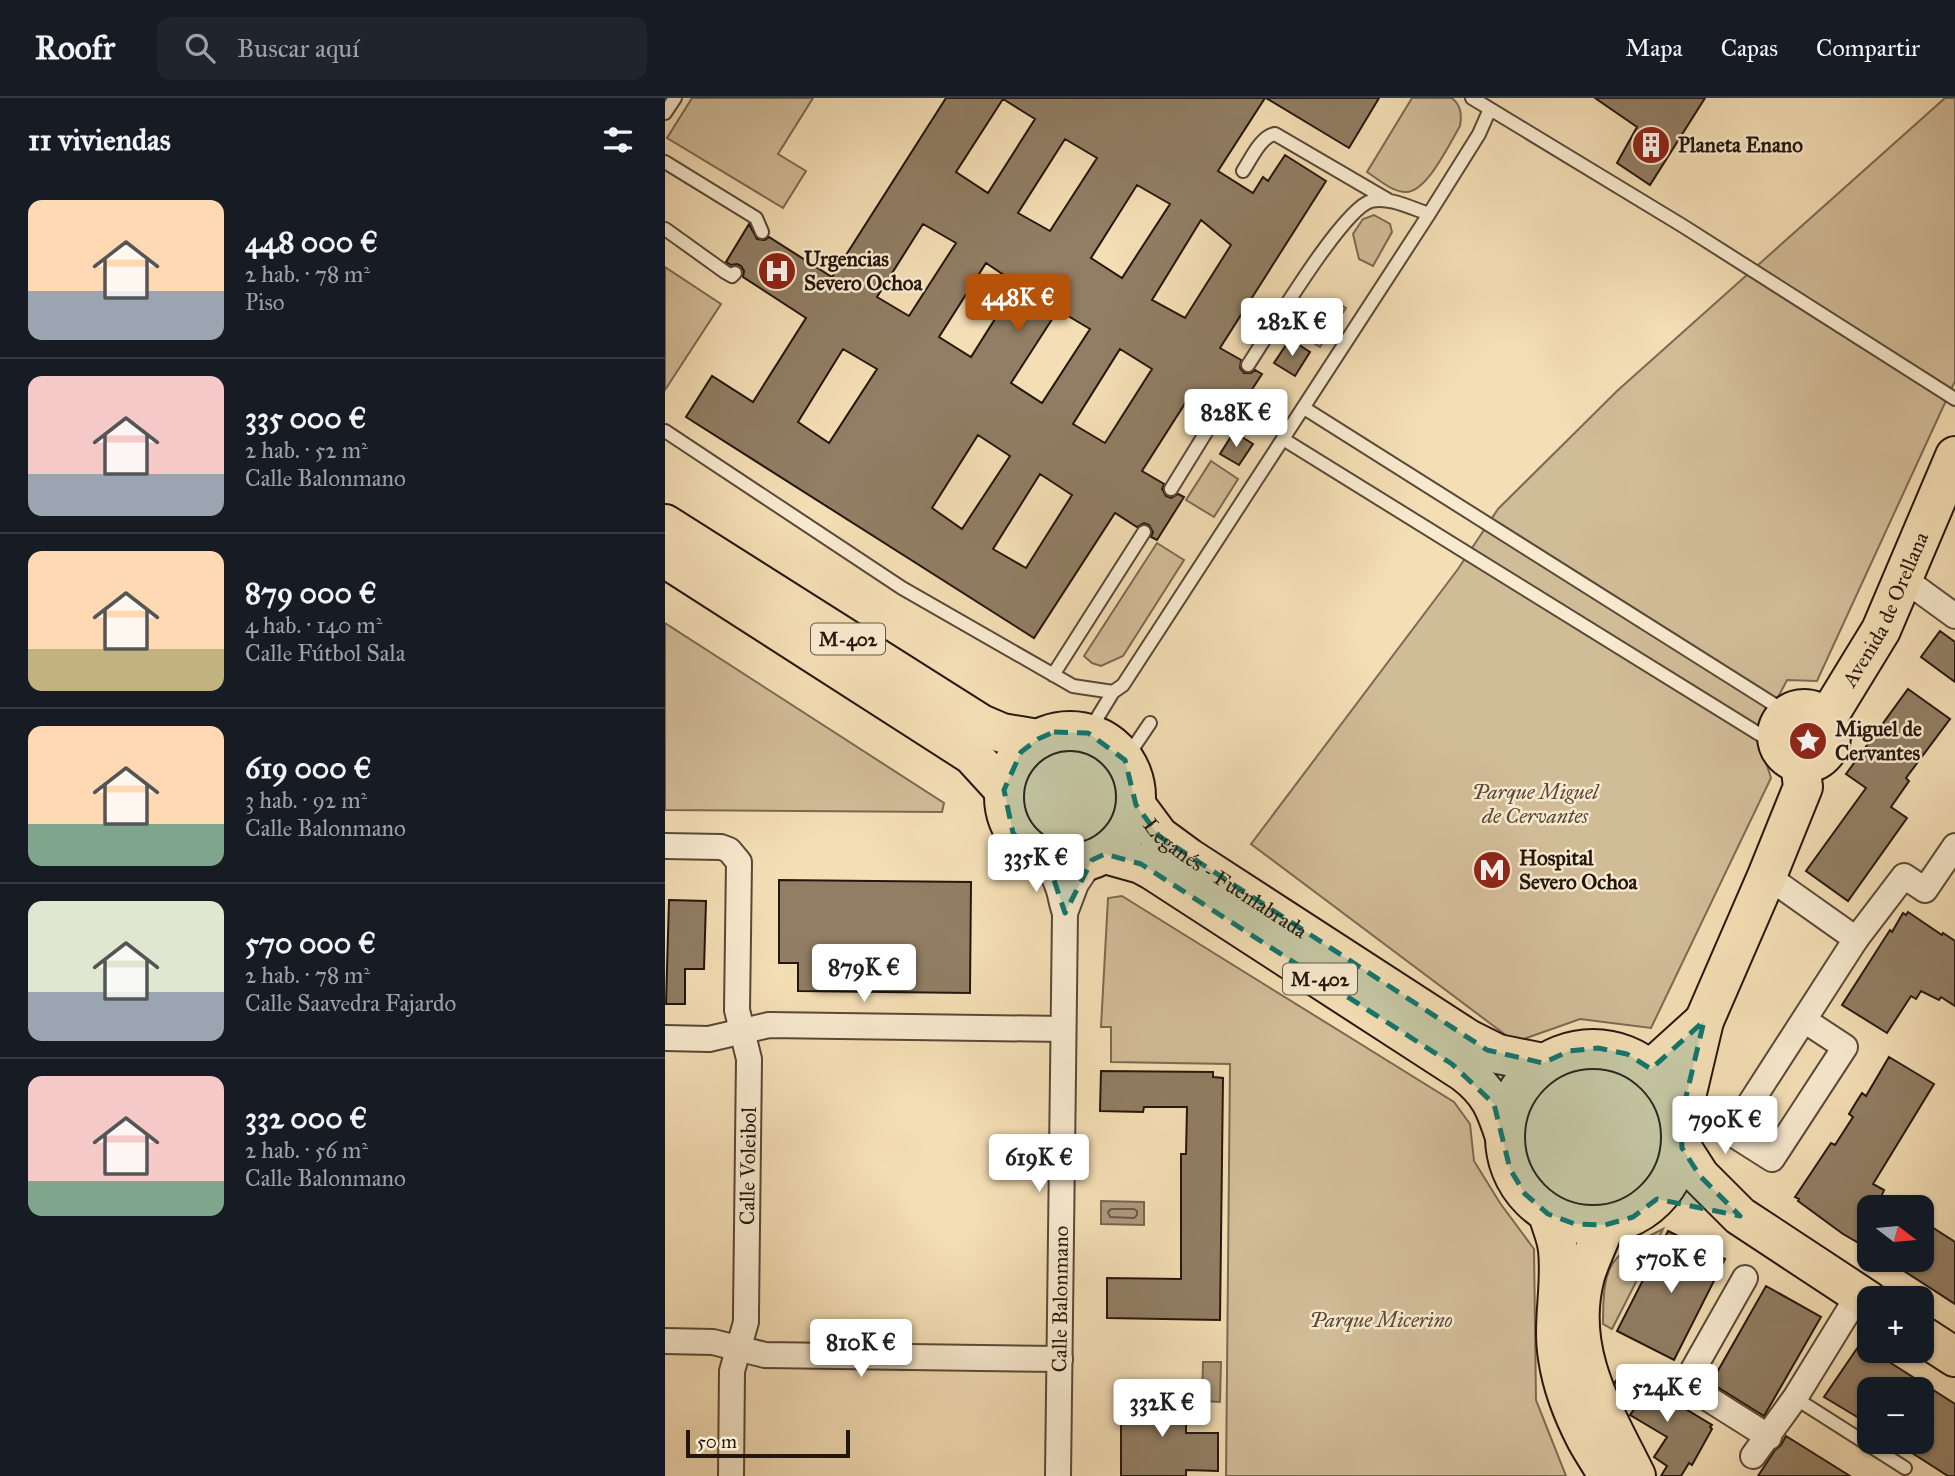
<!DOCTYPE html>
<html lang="es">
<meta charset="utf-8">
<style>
body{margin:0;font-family:"IM FELL Great Primer",serif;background:#20242c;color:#f1f3f6;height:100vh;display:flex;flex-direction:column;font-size:26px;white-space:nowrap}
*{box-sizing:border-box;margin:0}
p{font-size:23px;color:#9ea1a6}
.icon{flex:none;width:38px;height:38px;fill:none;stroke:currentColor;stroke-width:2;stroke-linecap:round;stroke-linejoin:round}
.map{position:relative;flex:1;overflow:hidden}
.side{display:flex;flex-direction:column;background:#171b24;width:665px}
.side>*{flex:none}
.needle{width:46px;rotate:106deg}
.buttons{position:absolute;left:1192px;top:1097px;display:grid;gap:14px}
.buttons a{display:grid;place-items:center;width:77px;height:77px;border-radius:14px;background:#171b24;box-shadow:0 2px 5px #0004;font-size:35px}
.scale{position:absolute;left:21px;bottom:18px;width:164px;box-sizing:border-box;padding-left:7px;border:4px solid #25160d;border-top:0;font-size:19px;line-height:24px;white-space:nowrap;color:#25160d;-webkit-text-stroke:5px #f8eacf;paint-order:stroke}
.price{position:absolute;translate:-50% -60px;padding:0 16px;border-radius:7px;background:#fff;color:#222;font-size:23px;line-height:46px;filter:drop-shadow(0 2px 4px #0008)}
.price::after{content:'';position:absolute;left:50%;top:42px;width:21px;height:16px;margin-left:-10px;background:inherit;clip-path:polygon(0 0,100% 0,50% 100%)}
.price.current{background:#b45309;color:#fff}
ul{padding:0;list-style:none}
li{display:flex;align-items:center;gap:21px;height:175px;padding:0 28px}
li+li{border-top:2px solid #363941}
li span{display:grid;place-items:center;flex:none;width:196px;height:140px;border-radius:14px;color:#555}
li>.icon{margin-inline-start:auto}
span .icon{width:84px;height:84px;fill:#fffc;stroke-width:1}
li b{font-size:30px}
h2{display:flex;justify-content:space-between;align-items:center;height:84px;padding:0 28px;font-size:30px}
header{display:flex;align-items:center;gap:42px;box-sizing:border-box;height:98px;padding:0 35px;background:#171b24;border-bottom:2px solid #363941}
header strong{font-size:33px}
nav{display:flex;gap:38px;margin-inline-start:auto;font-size:24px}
.search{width:490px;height:63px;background:#20242c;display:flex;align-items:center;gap:18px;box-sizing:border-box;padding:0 24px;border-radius:14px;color:#9ea1a6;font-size:26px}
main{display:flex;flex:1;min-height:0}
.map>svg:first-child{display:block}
.green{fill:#d1bc98;stroke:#7b6952;stroke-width:2}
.water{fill:#ae9a7c;stroke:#776550;stroke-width:2}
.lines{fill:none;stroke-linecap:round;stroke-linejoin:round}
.shore{stroke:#6a5844;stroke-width:2}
.building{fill:#917e64;stroke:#25160d;stroke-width:2;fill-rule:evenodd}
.service-casing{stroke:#594837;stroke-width:16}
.minor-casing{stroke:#594837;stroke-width:28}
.primary-casing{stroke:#25160d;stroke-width:42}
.trunk-casing{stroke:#25160d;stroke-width:42}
.service{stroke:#f8eacf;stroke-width:12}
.minor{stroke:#f8eacf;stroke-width:24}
.primary{stroke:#f4deb5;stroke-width:38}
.trunk{stroke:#f4deb5;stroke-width:38}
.marked{fill:#0f766e;fill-opacity:0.2;stroke:#0f766e;stroke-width:5;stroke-dasharray:14 9;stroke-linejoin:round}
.labels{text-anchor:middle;stroke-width:5;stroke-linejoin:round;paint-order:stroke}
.shield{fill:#f8eacf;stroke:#645647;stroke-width:2}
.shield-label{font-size:19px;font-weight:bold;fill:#25160d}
.poi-label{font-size:21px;font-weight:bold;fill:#25160d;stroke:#f8eacf;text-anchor:start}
.street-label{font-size:21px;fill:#25160d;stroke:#f8eacf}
.park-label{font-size:21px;font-style:italic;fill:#594837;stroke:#f8eacf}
</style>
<header>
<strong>Roofr</strong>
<div class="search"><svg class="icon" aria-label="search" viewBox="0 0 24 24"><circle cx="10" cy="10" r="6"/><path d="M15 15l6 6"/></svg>Buscar aquí</div>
<nav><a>Mapa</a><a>Capas</a><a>Compartir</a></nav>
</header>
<main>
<section class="side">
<h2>11 viviendas<svg class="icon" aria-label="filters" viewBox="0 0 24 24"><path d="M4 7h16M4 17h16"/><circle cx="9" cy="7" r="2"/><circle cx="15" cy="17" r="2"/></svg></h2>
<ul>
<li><span style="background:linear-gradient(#ffd9b3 65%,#9aa5b1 0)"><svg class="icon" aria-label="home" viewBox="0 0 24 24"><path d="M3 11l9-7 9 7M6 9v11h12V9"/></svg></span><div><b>448 000 €</b><p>2 hab. · 78 m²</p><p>Piso</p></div></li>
<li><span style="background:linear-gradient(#f6c9c9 70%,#9aa5b1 0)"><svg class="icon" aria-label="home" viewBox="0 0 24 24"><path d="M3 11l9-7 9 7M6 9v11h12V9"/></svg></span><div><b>335 000 €</b><p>2 hab. · 52 m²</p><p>Calle Balonmano</p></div></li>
<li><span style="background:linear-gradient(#ffd9b3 70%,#c2b280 0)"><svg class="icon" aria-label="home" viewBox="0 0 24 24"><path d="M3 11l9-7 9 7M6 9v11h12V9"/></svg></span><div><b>879 000 €</b><p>4 hab. · 140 m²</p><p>Calle Fútbol Sala</p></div></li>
<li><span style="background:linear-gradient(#ffd9b3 70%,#7fa58c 0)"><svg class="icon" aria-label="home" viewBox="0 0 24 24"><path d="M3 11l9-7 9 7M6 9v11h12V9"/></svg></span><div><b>619 000 €</b><p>3 hab. · 92 m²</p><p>Calle Balonmano</p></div></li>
<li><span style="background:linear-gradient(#dfe7d0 65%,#9aa5b1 0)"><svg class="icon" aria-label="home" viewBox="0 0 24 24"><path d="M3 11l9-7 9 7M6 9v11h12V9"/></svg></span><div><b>570 000 €</b><p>2 hab. · 78 m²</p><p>Calle Saavedra Fajardo</p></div></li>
<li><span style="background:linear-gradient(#f6c9c9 75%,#7fa58c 0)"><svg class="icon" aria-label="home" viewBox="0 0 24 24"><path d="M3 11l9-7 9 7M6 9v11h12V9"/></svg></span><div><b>332 000 €</b><p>2 hab. · 56 m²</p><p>Calle Balonmano</p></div></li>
</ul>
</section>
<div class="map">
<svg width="1290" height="1378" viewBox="0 0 1290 1378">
<rect width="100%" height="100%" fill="#f4deb5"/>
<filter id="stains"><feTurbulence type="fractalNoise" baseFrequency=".00286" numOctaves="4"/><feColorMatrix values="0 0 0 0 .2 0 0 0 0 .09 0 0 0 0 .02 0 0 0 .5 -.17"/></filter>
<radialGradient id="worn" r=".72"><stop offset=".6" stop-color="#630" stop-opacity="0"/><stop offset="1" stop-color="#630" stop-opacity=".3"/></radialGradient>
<path class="green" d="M27,0H148L113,56L141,73L118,110L2,40Z
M747,0H787C796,8 797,16 795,28C785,45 762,94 741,94C727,94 713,81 702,74Z
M1280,0H1290V283L1152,583L1122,582L1094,636L1093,639L1106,680L986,930L915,921L850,944L586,746L793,471L833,411L952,293Z
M709,117L725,126L727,134L708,168L694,161L688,136L698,121Z
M0,169L56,206L0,292Z
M670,203L681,210L655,249L632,235L648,210Z
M546,363L573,381L549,419L521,402Z
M492,445L519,462L458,558L436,568L427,565L419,558Z
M0,525L279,705L277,714L0,712Z
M457,798L789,1004L805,1026L809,1063L835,1105L869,1151L871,1302L901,1378H561L565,966L446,964V929H436L443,800Z
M998,1131L947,1231L938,1226C938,1164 944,1158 998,1131Z"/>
<path class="water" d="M436,1103L479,1104V1127L436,1126Z
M538,1264H556L555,1304L537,1303Z"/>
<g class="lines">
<path class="shore" d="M446,1111H469L472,1113V1117L469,1120L445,1119L443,1114Z"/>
</g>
<path class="building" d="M281,0H600L553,73L588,95L598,79L603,83L620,57L661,83L555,250L576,262L575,270L579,275H586L590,272L597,276L584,296L570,319L563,315L564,306L560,302H552L548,306L528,293L477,373L499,386L497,391L501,398L506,400L513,396L519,399L492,442L486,439L488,434L484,427L479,425L472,429L450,415L369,540L21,319L47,278L88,304L141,220L78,179L79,173L76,168L72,166L66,167L61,164L84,126L92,141L100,142L104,139L167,179ZM338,1L370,21L323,95L291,74ZM400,41L432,60L385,133L353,115ZM472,87L505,106L457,180L426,160ZM536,122L566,147L520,220L487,202ZM258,126L291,145L244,218L212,199ZM321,165L352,186L306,259L274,239ZM393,212L425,231L377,305L346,285ZM178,251L212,271L164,345L133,324ZM455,251L487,271L440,345L408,326ZM313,337L345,358L297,431L267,410ZM375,376L407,397L361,470L328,451Z
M601,0H714L684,50Z
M930,0H1040L985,87L952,65L972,29Z
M625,241L645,254L630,278L609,265Z
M569,334L588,346L574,367L555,356Z
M1275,533L1290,544V584L1256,559Z
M1243,591L1285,621L1241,680L1244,683L1226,709L1242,720L1183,803L1141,773L1201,690L1181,676Z
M114,782L306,784L305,895L133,893V865H114Z
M4,802L41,803L39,871H20V906H1Z
M1243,814L1277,837L1278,835L1290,843V908L1276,899L1274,902L1256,893L1251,901L1246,898L1222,935L1177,907L1225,832L1227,834L1238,815L1241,817Z
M1224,959L1269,986L1208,1086L1219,1092L1217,1097L1235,1110H1204V1151L1178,1136L1133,1103L1134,1101L1130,1099L1166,1045L1170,1047L1188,1019L1184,1016L1190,1006L1197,995L1201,998Z
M436,973L548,974V979L558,980L555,1222L442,1220V1180L516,1181V1056H521L522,1009H479L478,1014L435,1013Z
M1256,1122L1290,1144V1206L1222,1162H1256Z
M1003,1133L1060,1161L1009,1262L952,1233Z
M1101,1188L1156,1219L1099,1318L1046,1285Z
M1195,1246L1204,1251V1253H1207L1290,1306V1378H1283L1230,1344H1256V1292H1204V1326L1159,1299Z
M958,1273L1047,1327L1045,1329L1047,1331L1027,1367L1024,1365L1016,1378H996L1002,1368L989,1359L1002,1339L965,1317L970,1310L958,1303L961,1295L953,1289L950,1284Z
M465,1291H507L506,1307H514V1315H521V1335H553V1373L521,1372V1378H456V1317H464Z
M1121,1338L1185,1378H1093L1110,1352L1116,1347Z"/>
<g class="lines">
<defs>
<path id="service" d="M807,0L1018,128L1290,301
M0,15L10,0
M0,64L91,120L97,134
M578,73C586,61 596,38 610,36L723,102
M0,131L60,174L67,178L70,175
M583,267C603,237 677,111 706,103C724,98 748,111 764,116
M639,310L1124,616
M0,333L237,490L408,588L448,594
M618,341L1115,649
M506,391L556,310
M388,577L479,434
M423,635L448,594L458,587L764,116L814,36L825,11
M460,662L485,625
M1130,1300L1240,1370"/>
<g id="minor">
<path d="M1239,481L1290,518"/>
<path d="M0,748L56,749L64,752L74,764L72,912L84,961L81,1214V1224L67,1273L66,1378"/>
<path d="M374,757C381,766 389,776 392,787C396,796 396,805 400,815"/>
<path d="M1102,778L1191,841L1239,778L1260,792L1290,748"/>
<path d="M1139,922L1180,949L1107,1061L1066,1035L1191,841"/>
<path d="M0,940L44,941L104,927L398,931"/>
<path d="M1080,1180L1020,1286L1104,1339"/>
<path d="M0,1243L48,1244L100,1257L395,1261"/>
<path d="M1088,1358L1130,1300L1194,1196"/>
<path id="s1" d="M393,1378L400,815L411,786L427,762"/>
</g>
<g id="primary">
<circle cx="1139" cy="638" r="27"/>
<path id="s2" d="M1161,622L1216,532L1290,358"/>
<path d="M986,971L1039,923"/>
<path d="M1016,1020L1039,923L1102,778L1138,689L1135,664"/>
<path d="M883,1116C886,1127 892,1140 893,1152C897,1188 887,1224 893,1260C897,1287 908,1316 921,1341C928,1354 936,1365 943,1378"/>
<path d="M940,1127C934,1144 925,1161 920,1178C900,1253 939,1313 971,1378"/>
</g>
<g id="trunk">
<path d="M0,426L316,626L337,635L373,641"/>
<path d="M0,460L307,657L339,692"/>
<circle cx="405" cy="699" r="66"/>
<path id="s3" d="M471,707L494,738L524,760L803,941L833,956L878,965"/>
<path d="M440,756L476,766L487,772L800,975C825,994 831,1011 840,1039"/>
<circle cx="928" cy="1039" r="88"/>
<path d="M1017,1050L1035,1078L1075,1118L1204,1203"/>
<path d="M1256,1237L1290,1259"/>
</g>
</defs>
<use href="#service" class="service-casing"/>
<use href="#minor" class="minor-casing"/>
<use href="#primary" class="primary-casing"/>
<use href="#trunk" class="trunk-casing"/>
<use href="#service" class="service"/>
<use href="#minor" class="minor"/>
<use href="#primary" class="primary"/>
<use href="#trunk" class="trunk"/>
</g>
<path class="marked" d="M389,634L423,635L460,662L471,707L494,738L822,952L878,965L904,953L933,950L962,956L986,971L1039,923L1016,1020L1017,1050L1035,1078L1075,1118L992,1101L968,1119L940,1127L910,1126L883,1116L860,1096L845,1071L829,1006L787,966L476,766L440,756L427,762L400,815L387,776L348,735L339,692L356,654L373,641Z"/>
<defs>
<symbol id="building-disc" viewBox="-11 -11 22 22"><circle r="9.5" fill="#8f2418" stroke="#f8eacf"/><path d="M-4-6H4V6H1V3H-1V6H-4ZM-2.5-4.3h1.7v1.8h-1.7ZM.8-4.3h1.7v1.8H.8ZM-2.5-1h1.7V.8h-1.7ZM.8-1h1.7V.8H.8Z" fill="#fff"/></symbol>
<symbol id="hospital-disc" viewBox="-11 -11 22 22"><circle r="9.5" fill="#8f2418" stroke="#f8eacf"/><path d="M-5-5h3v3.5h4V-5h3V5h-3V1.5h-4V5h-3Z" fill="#fff"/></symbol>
<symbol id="sight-disc" viewBox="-11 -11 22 22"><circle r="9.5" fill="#8f2418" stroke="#f8eacf"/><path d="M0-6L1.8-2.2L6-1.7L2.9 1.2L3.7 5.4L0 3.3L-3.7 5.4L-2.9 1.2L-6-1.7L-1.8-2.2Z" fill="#fff"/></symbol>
<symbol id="metro-disc" viewBox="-11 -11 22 22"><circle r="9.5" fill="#8f2418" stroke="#f8eacf"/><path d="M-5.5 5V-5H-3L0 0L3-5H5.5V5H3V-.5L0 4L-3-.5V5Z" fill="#fff"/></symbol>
</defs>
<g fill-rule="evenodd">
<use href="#building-disc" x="964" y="25" width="44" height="44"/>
<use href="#hospital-disc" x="90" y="151" width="44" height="44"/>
<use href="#sight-disc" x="1121" y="621" width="44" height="44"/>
<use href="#metro-disc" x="805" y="750" width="44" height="44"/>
</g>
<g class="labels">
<g class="shield">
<rect x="146" y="525.5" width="74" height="31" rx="5"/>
<rect x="618" y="865.5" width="74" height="31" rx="5"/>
</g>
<g class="shield-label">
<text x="183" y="548">M-402</text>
<text x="655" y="888">M-402</text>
</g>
<g class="poi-label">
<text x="1013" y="54">Planeta Enano</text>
<text x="139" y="168">Urgencias<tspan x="139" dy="24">Severo Ochoa</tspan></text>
<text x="1170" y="638">Miguel de<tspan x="1170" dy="24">Cervantes</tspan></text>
<text x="854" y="767">Hospital<tspan x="854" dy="24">Severo Ochoa</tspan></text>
</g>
<g class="street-label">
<text dy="7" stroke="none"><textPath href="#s2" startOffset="126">Avenida de Orellana</textPath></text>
<text dy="7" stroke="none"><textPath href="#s3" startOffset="117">Leganés - Fuenlabrada</textPath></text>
<text transform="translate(83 1068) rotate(-89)" y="7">Calle Voleibol</text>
<text dy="7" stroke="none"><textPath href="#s1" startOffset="177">Calle Balonmano</textPath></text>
</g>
<g class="park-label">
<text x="870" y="701">Parque Miguel<tspan x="870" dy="24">de Cervantes</tspan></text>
<text x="716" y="1229">Parque Micerino</text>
</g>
</g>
<rect width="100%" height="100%" filter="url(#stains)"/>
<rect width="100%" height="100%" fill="url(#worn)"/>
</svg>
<div class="buttons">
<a><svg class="needle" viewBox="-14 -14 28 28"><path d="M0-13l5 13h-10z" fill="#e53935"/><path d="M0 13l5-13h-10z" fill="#9ea1a6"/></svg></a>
<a>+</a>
<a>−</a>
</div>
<div class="scale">50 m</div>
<b class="price current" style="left:353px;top:236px">448K €</b>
<b class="price" style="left:627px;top:260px">282K €</b>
<b class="price" style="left:571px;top:351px">828K €</b>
<b class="price" style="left:371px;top:796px">335K €</b>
<b class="price" style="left:199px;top:906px">879K €</b>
<b class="price" style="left:1060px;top:1058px">790K €</b>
<b class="price" style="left:374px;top:1096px">619K €</b>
<b class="price" style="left:1006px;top:1197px">570K €</b>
<b class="price" style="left:196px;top:1281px">810K €</b>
<b class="price" style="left:1002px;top:1326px">524K €</b>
<b class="price" style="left:497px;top:1341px">332K €</b>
</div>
</main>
